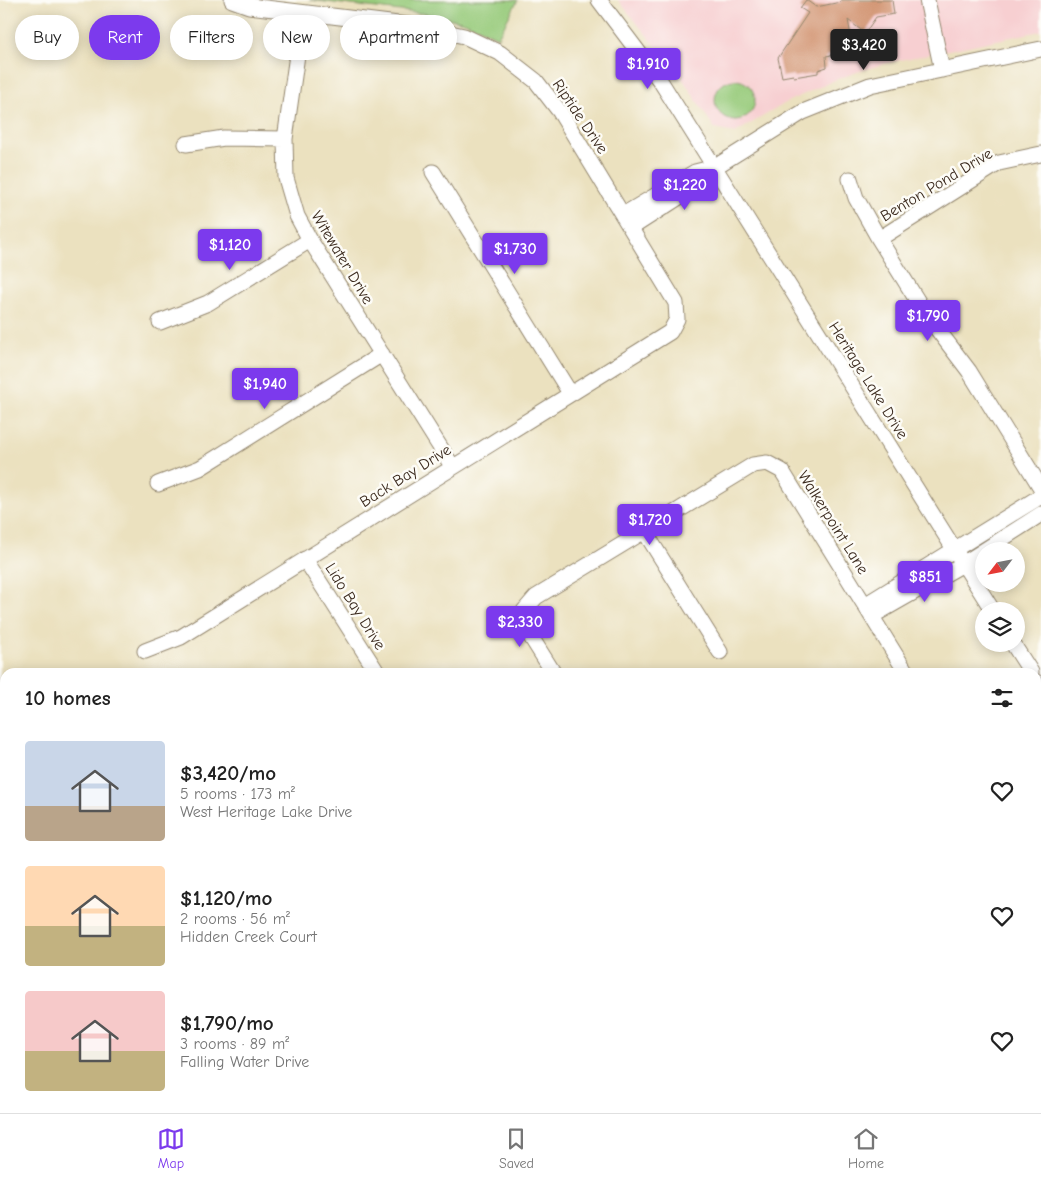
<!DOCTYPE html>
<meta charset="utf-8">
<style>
body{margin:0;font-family:"Comic Neue",sans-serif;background:#f6f6f6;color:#222;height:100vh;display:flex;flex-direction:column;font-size:19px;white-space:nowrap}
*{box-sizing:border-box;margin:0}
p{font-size:16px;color:#767676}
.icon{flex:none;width:28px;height:28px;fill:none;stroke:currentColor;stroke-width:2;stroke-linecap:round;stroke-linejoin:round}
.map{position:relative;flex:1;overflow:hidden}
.side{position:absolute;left:0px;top:668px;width:1041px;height:446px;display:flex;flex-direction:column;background:#fff;border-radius:15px 15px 0 0;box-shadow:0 2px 12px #0003}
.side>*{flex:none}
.guide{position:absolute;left:15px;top:15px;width:500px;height:45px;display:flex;gap:10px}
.needle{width:32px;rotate:238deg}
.fabs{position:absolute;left:975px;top:542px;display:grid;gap:10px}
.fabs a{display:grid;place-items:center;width:50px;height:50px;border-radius:50%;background:#fff;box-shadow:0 2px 12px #0003;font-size:25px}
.price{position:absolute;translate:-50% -42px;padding:0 11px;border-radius:5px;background:#7c3aed;color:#fff;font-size:16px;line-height:32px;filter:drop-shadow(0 1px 2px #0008)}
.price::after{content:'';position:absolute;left:50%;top:30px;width:15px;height:11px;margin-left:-8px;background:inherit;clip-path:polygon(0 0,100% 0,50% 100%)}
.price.selected{background:#222;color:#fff}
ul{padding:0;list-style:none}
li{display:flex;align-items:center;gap:15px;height:125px;padding:0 25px}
li span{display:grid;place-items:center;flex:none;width:140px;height:100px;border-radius:5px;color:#555}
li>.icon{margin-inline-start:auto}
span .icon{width:60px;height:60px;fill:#fffc;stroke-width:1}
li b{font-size:21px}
h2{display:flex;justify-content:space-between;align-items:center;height:60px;padding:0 25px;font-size:21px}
.chip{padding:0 18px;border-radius:22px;background:#fff;box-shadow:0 2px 12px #0003;font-size:18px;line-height:45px}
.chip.selected{background:#7c3aed;color:#fff}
.menu{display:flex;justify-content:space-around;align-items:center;height:70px;border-top:1px solid #e0e0e0;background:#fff;font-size:14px;color:#767676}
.menu a{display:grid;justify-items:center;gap:2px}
.menu .selected{color:#7c3aed}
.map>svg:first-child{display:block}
.built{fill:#f7cfd1}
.green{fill:#98cb7c;stroke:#6a7a4d}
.building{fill:#d39675}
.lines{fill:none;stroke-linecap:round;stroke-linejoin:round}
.minor-casing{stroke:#93866e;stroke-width:17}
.major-casing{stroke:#93866e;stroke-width:21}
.minor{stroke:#fff;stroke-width:15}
.major{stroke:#fff;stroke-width:19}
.labels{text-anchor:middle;stroke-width:5;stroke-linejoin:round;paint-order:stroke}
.street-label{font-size:16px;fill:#3b2a1e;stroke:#fdfcf7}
</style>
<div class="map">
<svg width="1041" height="1113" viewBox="0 0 1041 1113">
<rect width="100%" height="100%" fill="#fdfcf7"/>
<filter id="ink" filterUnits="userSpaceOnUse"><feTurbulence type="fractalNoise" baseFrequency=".02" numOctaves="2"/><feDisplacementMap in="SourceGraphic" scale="10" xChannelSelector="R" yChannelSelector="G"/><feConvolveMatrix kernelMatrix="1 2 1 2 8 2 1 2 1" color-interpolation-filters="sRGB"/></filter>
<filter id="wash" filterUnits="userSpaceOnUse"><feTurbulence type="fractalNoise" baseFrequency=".0096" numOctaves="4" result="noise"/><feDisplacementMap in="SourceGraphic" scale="20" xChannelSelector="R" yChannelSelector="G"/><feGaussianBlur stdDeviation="1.12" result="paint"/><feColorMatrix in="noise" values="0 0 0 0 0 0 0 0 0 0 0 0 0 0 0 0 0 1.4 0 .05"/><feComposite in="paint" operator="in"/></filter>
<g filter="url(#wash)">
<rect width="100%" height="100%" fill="#ebe1bf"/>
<path class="built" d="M618,0H1041V31L891,62L860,71L835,80L789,101L735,133L715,129L684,81Z"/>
<path class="green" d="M310,0H518L498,37L465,22L434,15Z
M715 100a20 20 0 1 1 40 0a20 20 0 1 1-40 0Z"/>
<g id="blocks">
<path class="building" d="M806,0L816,7L841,2V0H892L894,14L876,17L865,33L848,20L853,47L837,51V54L826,56L827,67L818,70V73L794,77L793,75L782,77L778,58L808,13L800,8Z"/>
</g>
</g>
<g filter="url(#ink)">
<use href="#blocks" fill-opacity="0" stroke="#93866e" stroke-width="1"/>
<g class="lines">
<defs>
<path id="minor" d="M599,0L661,82L993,611
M927,0L942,70
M303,13L285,139L286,178L297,216L310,240L452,466
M186,144L224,138L285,139
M433,172L570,393
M850,179L856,198L879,239L925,313L969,371L1041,488
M623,215L695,172L715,167L803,112L870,85L1041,49
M631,228L701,183L715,167
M879,239L999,163L1041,154
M160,322L208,303L310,240
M158,484L200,468L382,354
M645,532L720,652
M305,559L377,672
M865,605L1041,496
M872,616L963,564L1041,514
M1013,644L1031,672
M145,651L181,637L670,332L677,319L676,303L560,112L536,81L500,53L464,36L423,27L249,6L232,0
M553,672L526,629L524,611L536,597L753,465L767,463L782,471L906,672
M1036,682L1041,689
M1036,1071L1041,1068
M338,1109L340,1113
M274,1113L281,1109
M545,1113L552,1109
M970,1113L977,1109"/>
<path id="major" d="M1036,925L1041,922
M1036,954L1041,951
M741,1113L748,1109
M783,1113L790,1109"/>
</defs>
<use href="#minor" class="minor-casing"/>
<use href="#major" class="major-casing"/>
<use href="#minor" class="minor"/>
<use href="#major" class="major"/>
</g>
</g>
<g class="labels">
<g class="street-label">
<text transform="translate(581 116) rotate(56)" y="6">Riptide Drive</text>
<text transform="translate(936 184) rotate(-31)" y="6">Benton Pond Drive</text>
<text transform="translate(343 257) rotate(59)" y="6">Witewater Drive</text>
<text transform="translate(869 380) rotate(58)" y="6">Heritage Lake Drive</text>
<text transform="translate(405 475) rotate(-32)" y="6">Back Bay Drive</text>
<text transform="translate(834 522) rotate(58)" y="6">Walkerpoint Lane</text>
<text transform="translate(356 606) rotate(58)" y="6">Lido Bay Drive</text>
</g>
</g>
</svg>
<div class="fabs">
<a><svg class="needle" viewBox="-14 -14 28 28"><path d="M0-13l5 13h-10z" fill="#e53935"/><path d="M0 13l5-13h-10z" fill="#767676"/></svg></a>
<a><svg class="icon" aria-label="layers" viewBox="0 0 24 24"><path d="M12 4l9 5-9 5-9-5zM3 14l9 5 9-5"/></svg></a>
</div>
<b class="price selected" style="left:864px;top:71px">$3,420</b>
<b class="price" style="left:648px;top:90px">$1,910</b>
<b class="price" style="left:685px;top:211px">$1,220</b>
<b class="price" style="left:230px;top:271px">$1,120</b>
<b class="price" style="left:515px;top:275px">$1,730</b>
<b class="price" style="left:928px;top:342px">$1,790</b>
<b class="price" style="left:265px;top:410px">$1,940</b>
<b class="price" style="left:650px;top:546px">$1,720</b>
<b class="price" style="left:925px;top:603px">$851</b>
<b class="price" style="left:520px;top:648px">$2,330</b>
<div class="guide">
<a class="chip">Buy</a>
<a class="chip selected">Rent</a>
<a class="chip">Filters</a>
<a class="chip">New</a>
<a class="chip">Apartment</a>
</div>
<section class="side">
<h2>10 homes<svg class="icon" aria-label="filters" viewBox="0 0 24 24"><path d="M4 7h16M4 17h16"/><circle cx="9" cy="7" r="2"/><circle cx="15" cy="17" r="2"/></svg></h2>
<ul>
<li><span style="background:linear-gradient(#c9d6e8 65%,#b9a48a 0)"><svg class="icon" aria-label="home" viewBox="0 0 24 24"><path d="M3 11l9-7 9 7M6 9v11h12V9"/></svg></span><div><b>$3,420/mo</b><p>5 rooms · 173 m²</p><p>West Heritage Lake Drive</p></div><svg class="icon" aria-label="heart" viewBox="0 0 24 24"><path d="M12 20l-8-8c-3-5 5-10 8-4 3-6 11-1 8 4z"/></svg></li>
<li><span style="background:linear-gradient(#ffd9b3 60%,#c2b280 0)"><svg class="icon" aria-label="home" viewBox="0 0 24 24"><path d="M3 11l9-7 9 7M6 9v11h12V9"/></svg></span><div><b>$1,120/mo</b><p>2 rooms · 56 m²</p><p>Hidden Creek Court</p></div><svg class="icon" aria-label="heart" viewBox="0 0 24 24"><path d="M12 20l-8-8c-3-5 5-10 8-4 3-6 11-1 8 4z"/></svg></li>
<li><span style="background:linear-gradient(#f6c9c9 60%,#c2b280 0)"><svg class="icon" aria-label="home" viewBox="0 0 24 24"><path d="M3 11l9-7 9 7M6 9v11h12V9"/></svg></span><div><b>$1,790/mo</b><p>3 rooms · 89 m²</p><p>Falling Water Drive</p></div><svg class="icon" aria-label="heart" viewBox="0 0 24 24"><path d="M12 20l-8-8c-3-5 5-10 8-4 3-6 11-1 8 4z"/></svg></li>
</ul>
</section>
</div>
<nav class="menu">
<a class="selected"><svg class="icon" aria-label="map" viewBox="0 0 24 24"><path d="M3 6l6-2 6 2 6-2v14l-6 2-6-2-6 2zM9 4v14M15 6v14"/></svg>Map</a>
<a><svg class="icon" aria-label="saved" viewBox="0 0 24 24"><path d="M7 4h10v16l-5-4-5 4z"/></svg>Saved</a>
<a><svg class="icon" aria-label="home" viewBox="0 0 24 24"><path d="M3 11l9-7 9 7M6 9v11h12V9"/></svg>Home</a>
</nav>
